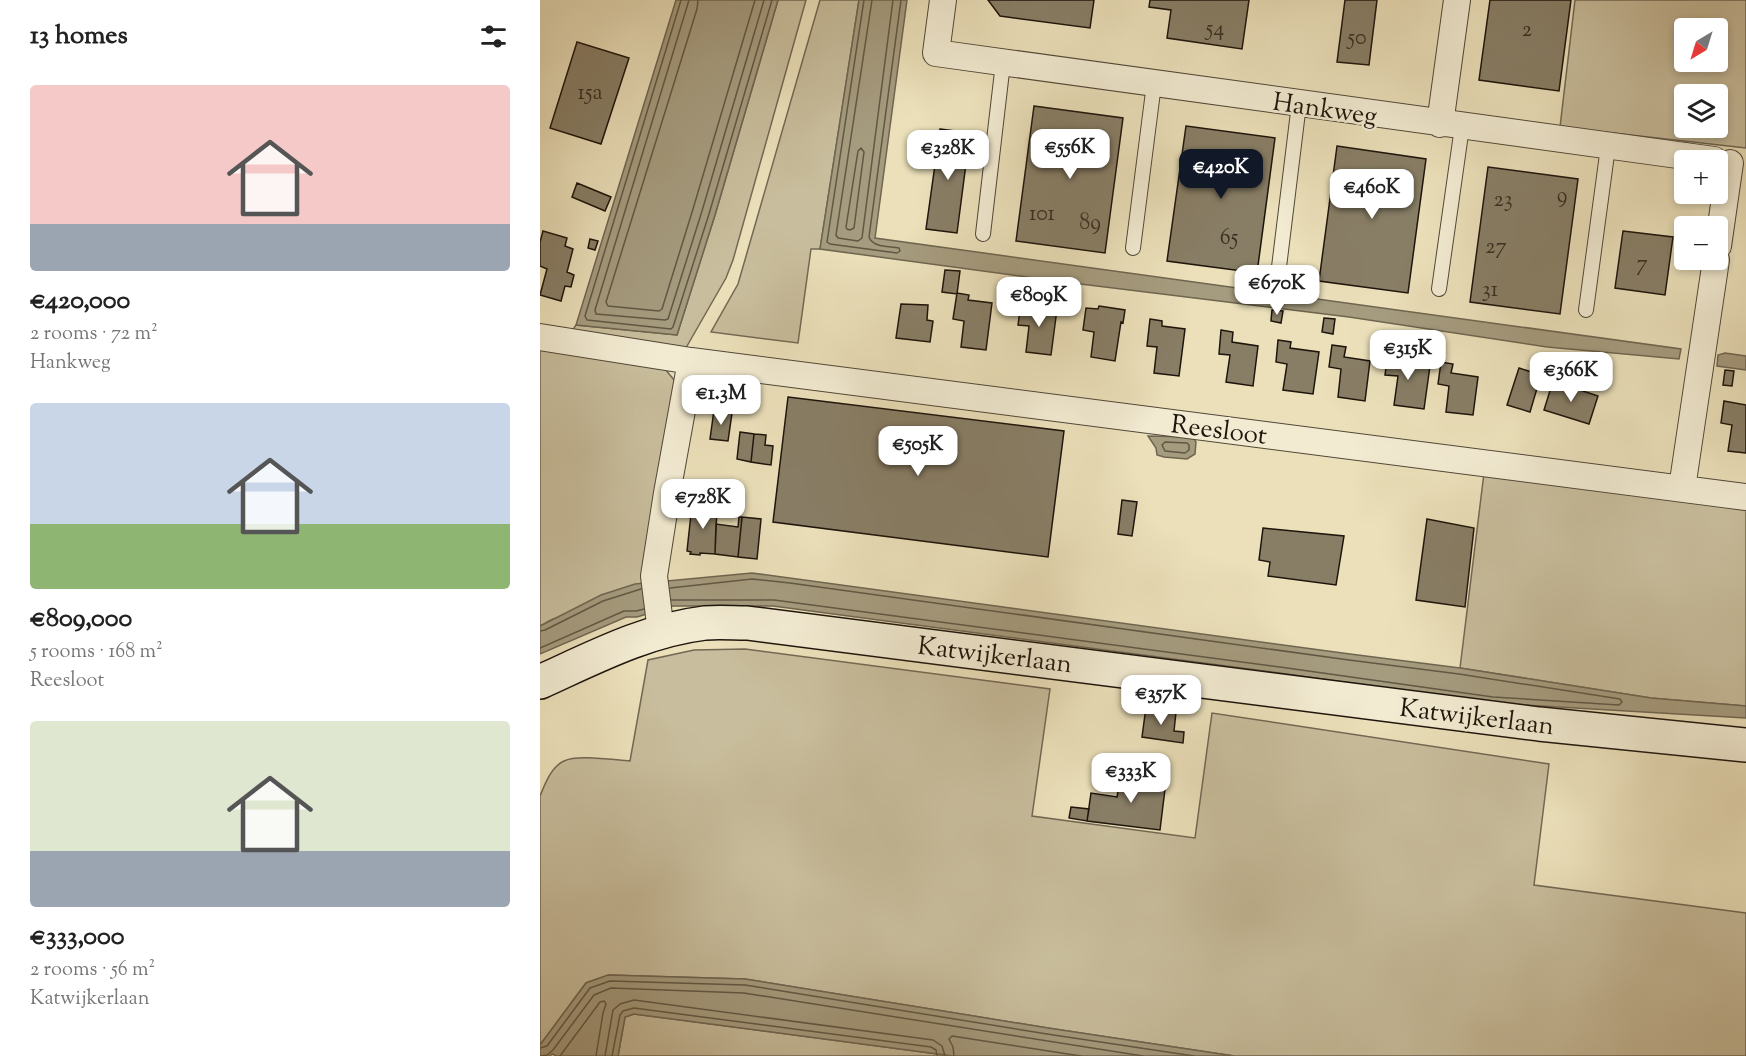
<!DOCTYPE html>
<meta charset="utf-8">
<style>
body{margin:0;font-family:"Sorts Mill Goudy",serif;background:#f6f6f6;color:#222;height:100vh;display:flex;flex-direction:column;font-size:22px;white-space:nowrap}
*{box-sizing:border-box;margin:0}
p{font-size:20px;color:#767676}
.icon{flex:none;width:33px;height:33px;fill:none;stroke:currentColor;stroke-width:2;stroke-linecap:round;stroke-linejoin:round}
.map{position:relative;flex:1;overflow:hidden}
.sheet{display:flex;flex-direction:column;background:#fff;width:540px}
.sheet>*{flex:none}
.needle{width:39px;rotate:218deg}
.fabs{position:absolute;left:1134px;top:18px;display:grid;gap:12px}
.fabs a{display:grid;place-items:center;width:54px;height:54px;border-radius:6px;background:#fff;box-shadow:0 3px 9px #0003;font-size:30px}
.price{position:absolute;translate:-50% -51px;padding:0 14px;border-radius:12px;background:#fff;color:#222;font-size:20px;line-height:39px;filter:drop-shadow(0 2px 3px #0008)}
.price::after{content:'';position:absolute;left:50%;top:36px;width:18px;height:14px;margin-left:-9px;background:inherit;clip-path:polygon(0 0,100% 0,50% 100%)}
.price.active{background:#111827;color:#fff}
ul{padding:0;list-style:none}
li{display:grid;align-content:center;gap:12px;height:318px;padding:0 30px}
li span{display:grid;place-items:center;height:186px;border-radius:6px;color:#555}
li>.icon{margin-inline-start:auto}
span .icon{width:108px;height:108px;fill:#fffc;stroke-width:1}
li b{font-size:26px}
h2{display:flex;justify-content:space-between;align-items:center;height:72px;padding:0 30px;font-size:26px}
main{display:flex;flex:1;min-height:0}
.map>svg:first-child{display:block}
.green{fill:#c8bd9c;stroke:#726854;stroke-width:1.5;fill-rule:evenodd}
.water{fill:#a59b7e;stroke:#6f6550;stroke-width:1.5}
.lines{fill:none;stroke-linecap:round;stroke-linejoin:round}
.shore{stroke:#615844;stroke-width:1.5}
.building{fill:#887e66;stroke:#1d140b;stroke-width:1.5}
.lane-casing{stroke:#504737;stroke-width:16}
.street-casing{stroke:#504737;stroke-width:28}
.secondary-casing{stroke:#1d140b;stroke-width:36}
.lane{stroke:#f2ebd2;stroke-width:14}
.street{stroke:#f2ebd2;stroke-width:26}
.secondary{stroke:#f2ebd2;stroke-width:33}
.labels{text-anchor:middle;stroke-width:5;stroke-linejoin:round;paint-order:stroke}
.number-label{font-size:22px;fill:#382e22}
.street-label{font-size:26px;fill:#1d140b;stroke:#f2ebd2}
</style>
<main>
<section class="sheet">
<h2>13 homes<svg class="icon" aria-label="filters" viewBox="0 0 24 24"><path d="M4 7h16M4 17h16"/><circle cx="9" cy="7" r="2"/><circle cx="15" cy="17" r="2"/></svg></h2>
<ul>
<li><span style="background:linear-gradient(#f6c9c9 75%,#9aa5b1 0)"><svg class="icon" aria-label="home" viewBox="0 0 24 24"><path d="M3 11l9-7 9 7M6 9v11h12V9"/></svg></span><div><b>€420,000</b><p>2 rooms · 72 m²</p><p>Hankweg</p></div></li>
<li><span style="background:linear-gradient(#c9d6e8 65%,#8fb573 0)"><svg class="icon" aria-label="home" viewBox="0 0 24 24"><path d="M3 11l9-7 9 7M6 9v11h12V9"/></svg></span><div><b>€809,000</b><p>5 rooms · 168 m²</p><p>Reesloot</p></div></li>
<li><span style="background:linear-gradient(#dfe7d0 70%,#9aa5b1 0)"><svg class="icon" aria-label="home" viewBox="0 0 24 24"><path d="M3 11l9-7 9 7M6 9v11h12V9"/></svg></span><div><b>€333,000</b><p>2 rooms · 56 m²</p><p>Katwijkerlaan</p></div></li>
</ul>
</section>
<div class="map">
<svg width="1206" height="1056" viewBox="0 0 1206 1056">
<rect width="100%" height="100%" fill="#ebe0ba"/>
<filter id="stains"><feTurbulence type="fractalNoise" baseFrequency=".00333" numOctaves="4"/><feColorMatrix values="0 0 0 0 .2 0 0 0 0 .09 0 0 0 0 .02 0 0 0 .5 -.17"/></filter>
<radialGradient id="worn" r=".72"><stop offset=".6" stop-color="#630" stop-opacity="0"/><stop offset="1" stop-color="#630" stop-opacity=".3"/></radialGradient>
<path class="green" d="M238,0H266L193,260L186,278L143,353L29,335L36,325L137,335L175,215Z
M280,0H319L280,249H271L258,343L171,332L198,284Z
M1035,0H1206V148L1020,127ZM1144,28H1178V62H1144ZM1144,94H1178V128H1144Z
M0,346L125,369L135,381L109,582L11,620L0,626Z
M944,473L1206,505V706L1111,698L920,668Z
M205,649L510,689L492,816L655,838L672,713L1009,764L994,885L1206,913V1056H694L508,1028L205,979L69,975L46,983L0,1045V796C5,784 11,767 24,761C37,754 74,760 90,761L108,660L154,650Z
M94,1014L413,1056H78L85,1017Z"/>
<path class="water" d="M136,0H238L175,215L137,335L36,325Z
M319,0H367L335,238L1141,349L1139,359L1007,347L809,317L516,281L280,249Z
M1185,353L1206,356V370L1177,366L1178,355Z
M608,436L653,437L656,442L655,454L647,459L624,457L617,455L616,448Z
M212,573L810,654L920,668L1111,698L1206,706V718L952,703L747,674L233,606H133L97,617H86L0,654V626L61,595L95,584Z
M68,975L205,979L508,1028L694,1056H413L94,1014L85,1017L78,1056H17L12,1054L10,1056H0V1045L46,983Z"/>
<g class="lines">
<path class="shore" d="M141,0L45,316L47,320L131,329L133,327L169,214L232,0
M149,0L55,310L56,314L125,320L128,319L162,211L224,0
M158,0L157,9L66,302L68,306L119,311L122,309L153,209L215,0
M324,0L287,242L290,244L357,253L360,251L359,248C349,246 333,248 329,237L361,0
M332,0L296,235L298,238L318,241L322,238L353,0
M321,148L324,152L314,228L310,230L307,229L306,227L318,151Z
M625,442L647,443L649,445V450L645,453L625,451L622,445Z
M130,588L212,579L250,583L809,660L919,674L1080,699L1082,702L1079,705L953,697L747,668L234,600H131
M0,631L5,630L63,601L101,589
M0,648L84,611H96L104,609
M0,1048L7,1046L50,988L70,981L205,985L507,1034L654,1056
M0,1056L7,1055L13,1050L54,995L71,988L204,993L603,1056
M20,1056L60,1002L64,1001L66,1004L63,1013L56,1056
M65,1056L73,1010L80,1004L94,1000L393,1040L402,1046L405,1056
M72,1056L80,1015L83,1011L94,1008L391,1047L396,1050L397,1056
M414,1056L413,1047L409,1039L412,1036L541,1056"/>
</g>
<path class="building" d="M448,0H554L550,28L460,16Z
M610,0H709L702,49L627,38L631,10L609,7Z
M805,0H837L829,65L797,62Z
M950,0H1031L1019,91L939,80Z
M37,42L89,58L61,144L10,128Z
M494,106L583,118L565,253L476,241Z
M646,126L735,138L717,273L627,261Z
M400,129L430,133L417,233L386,229Z
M797,146L886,159L868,293L779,281Z
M948,167L1038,179L1020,314L930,302Z
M37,183L71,197L65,211L32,197Z
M3,231L27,238L25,246L33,249L27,272L34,275L31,287L25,286L21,301L0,295L7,269L0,266V242Z
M1083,231L1133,237L1125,295L1075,288Z
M50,239L58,241L55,250L48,248Z
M405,270L420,271L417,294L402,292Z
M417,293L429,295L428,300L452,303L446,350L421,347L424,321L413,319Z
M481,303L517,309L511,355L486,352L489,326L478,325Z
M361,304L388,305L387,320L393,321L390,342L356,338Z
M559,306L585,310L583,323L581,322L575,361L551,357L554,332L543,330L546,308L558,309Z
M732,310L743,311L741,323L731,321Z
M784,318L795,319L793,334L782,332Z
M610,319L622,321V326L645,329L639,376L614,373L617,347L607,346Z
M681,330L693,332L692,342L718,346L713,386L686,382L690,355L679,354Z
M738,340L751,342L750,348L779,352L773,394L743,390L747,364L736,362Z
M792,345L806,347L804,357L830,361L825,401L798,397L801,369L789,367Z
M848,352L862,354L861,362L890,366L884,409L854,405L858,376L845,375Z
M901,362L913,364L911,373L938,377L933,415L906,412L909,386L898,384Z
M979,368L1001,375L990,412L967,405Z
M1185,370L1194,371L1192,386L1183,385Z
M1013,381L1058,396L1049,424L1004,410Z
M248,397L524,431L508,557L233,522Z
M1184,401L1206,405V453L1188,451L1192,425L1181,423Z
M174,410L192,413L188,441L170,439Z
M200,432L214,434L211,462L197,459Z
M214,434L226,435L225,445L233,446L231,465L211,462Z
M582,500L597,502L592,536L578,534Z
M152,505L177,508L175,554L160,553V555L150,554L151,552L147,551Z
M199,517H202L198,557L175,554L176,524L198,527Z
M202,517L221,519L217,559L198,557Z
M887,519L934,528L925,607L876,600Z
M723,528L804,536L796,585L728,576L730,562L719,560Z
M606,707L636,712L634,731L644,732L643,743L602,737Z
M581,775L626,781L620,830L547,821L551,793L577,797Z
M531,807L549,809L547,821L529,818Z"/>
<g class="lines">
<defs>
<path id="lane" d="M443,234L463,63
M593,248L614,84
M739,267L759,104
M899,289L922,127
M1046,310L1068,147"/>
<path id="street" d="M403,0L396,53L1174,160
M900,124L917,0
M1178,246L1190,163
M0,337L151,361L1206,497
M1142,488L1176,260
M121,632L114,576L127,493L151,361"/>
<path id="secondary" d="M0,682C53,658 106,630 165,623C179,622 193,623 207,623L999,724L1206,745"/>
</defs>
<use href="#lane" class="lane-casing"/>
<use href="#street" class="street-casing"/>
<use href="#secondary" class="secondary-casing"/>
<use href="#lane" class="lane"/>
<use href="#street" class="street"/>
<use href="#secondary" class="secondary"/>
</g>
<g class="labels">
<g class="number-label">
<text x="675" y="35">54</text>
<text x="987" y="36">2</text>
<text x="817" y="44">50</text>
<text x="50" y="99">15a</text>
<text x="1022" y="202">9</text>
<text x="963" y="206">23</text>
<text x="502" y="220">101</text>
<text x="550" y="229">89</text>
<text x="689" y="244">65</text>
<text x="956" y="253">27</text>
<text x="1102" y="270">7</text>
<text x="950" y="296">31</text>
</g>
<g class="street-label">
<text transform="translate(785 108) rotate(8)" y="9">Hankweg</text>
<text transform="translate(679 429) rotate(7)" y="9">Reesloot</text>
<text transform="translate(455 654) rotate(7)" y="9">Katwijkerlaan</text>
<text transform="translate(937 716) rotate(7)" y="9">Katwijkerlaan</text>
</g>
</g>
<rect width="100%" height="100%" filter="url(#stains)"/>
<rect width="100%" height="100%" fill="url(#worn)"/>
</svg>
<div class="fabs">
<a><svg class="needle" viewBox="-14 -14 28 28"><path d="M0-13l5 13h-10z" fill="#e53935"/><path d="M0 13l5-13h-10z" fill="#767676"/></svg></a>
<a><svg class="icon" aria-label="layers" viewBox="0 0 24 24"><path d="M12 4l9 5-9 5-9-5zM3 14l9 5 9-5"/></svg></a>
<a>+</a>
<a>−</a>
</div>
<b class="price" style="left:530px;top:180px">€556K</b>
<b class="price" style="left:408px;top:181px">€328K</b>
<b class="price active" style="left:681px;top:200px">€420K</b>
<b class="price" style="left:832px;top:220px">€460K</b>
<b class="price" style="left:737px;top:316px">€670K</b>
<b class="price" style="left:499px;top:328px">€809K</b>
<b class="price" style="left:868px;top:381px">€315K</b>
<b class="price" style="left:1031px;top:403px">€366K</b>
<b class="price" style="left:181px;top:426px">€1.3M</b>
<b class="price" style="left:378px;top:477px">€505K</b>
<b class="price" style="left:163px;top:530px">€728K</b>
<b class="price" style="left:621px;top:726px">€357K</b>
<b class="price" style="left:591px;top:804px">€333K</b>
</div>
</main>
